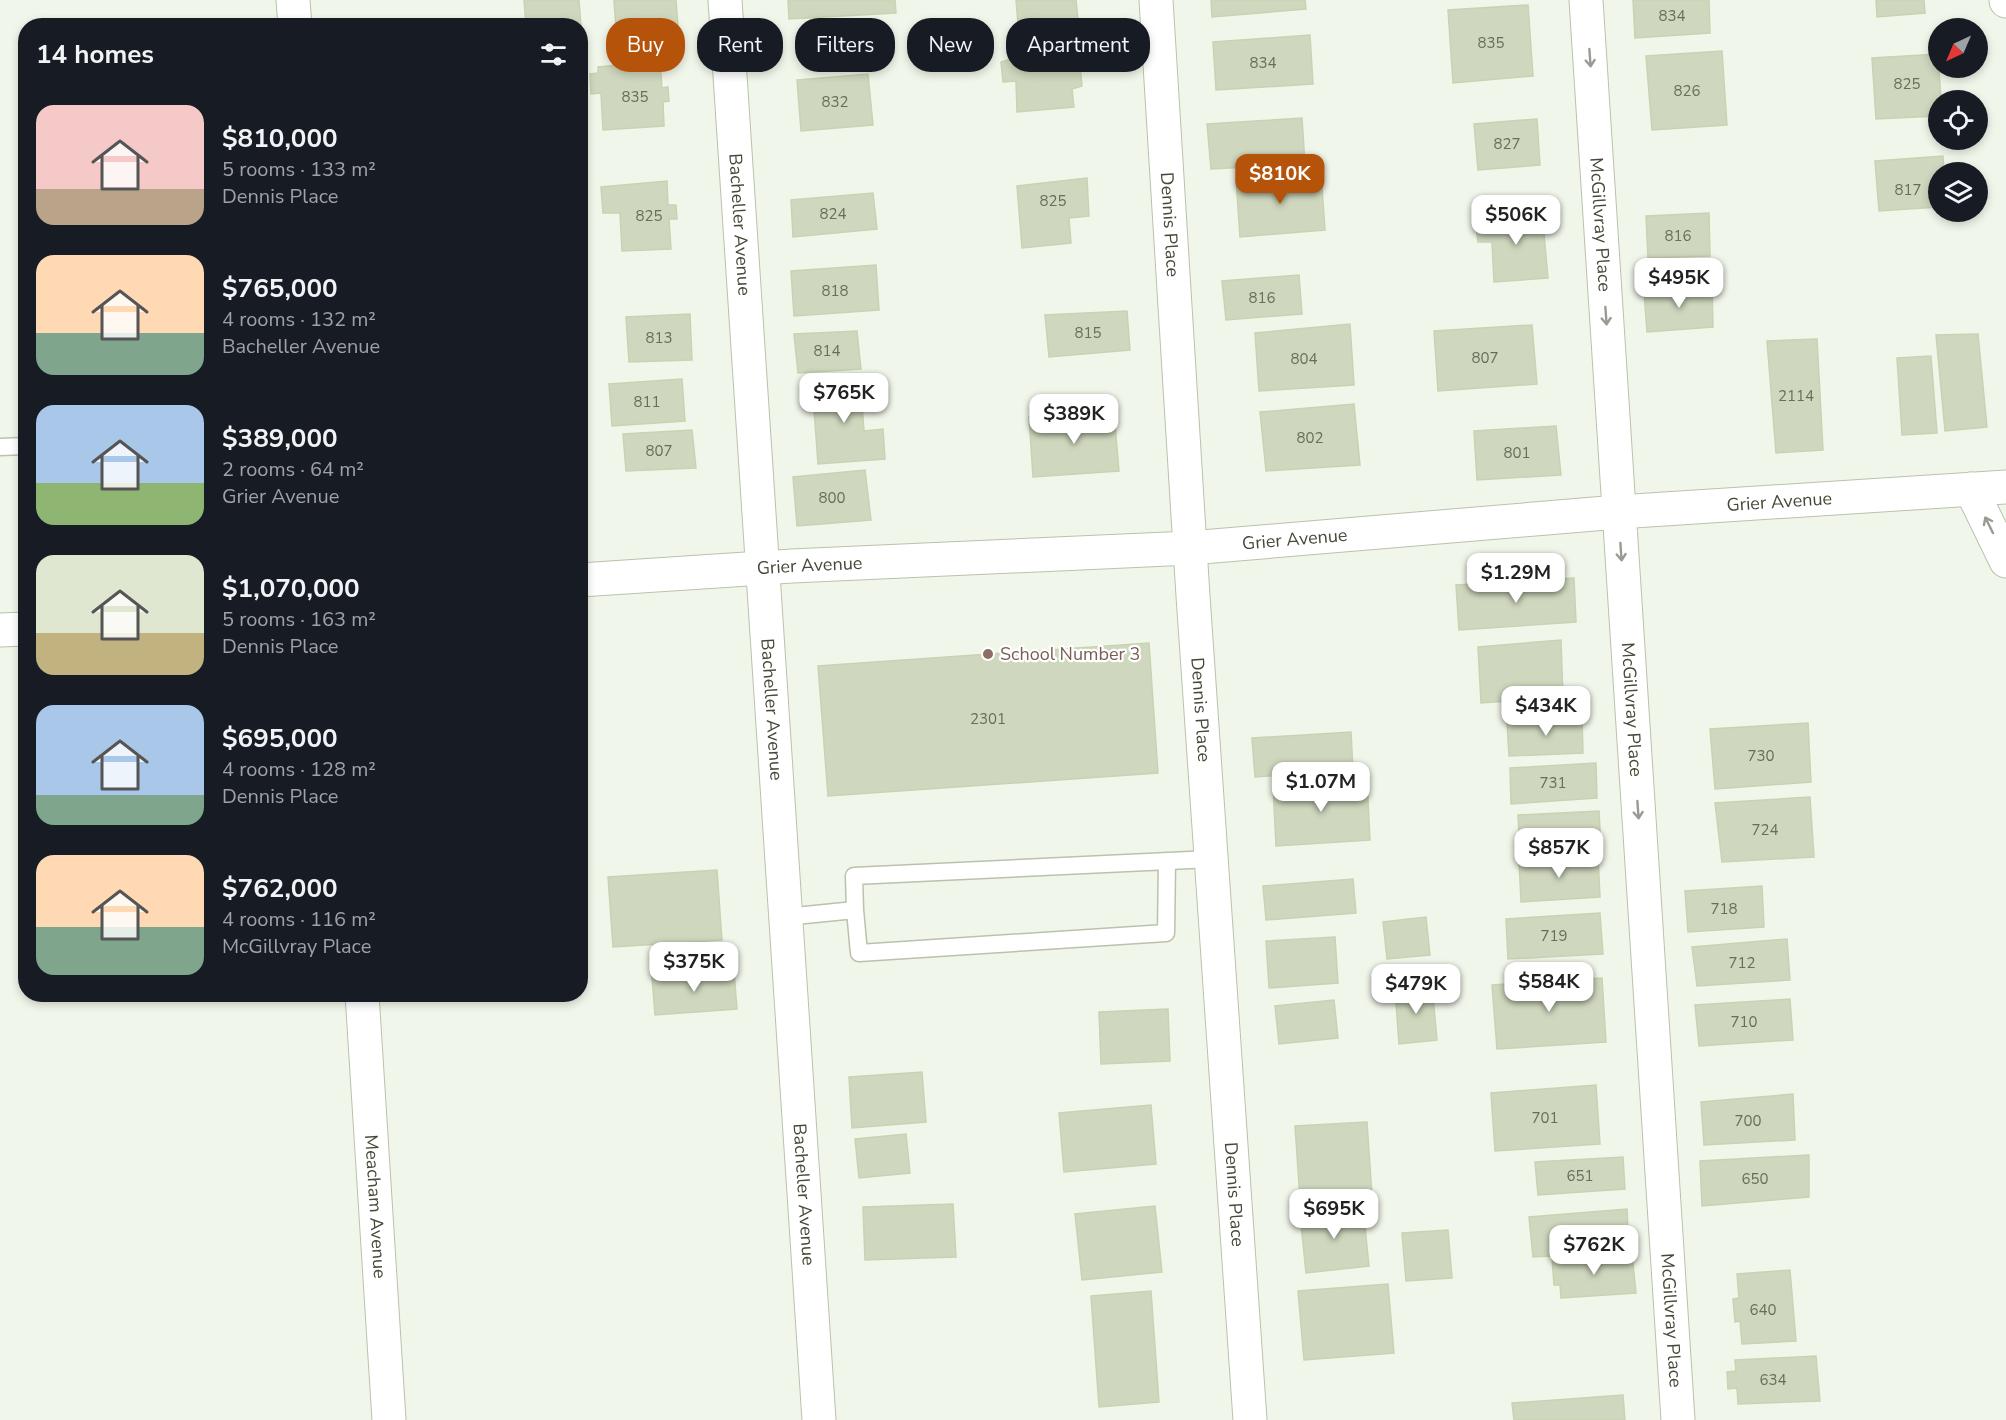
<!DOCTYPE html>
<meta charset="utf-8">
<style>
body{margin:0;font-family:"Nunito Sans",sans-serif;background:#242831;color:#f1f3f6;height:100vh;display:flex;flex-direction:column;font-size:22px;white-space:nowrap}
*{box-sizing:border-box;margin:0}
p{font-size:20px;color:#9ea1a6}
.icon{flex:none;width:33px;height:33px;fill:none;stroke:currentColor;stroke-width:2;stroke-linecap:round;stroke-linejoin:round}
.map{position:relative;flex:1;overflow:hidden}
.drawer{position:absolute;left:18px;top:18px;width:570px;height:984px;display:flex;flex-direction:column;background:#171b24;border-radius:24px;box-shadow:0 3px 9px #0003}
.drawer>*{flex:none}
.top-card{position:absolute;left:606px;top:18px;width:570px;height:54px;display:flex;gap:12px}
.needle{width:39px;rotate:224deg}
.buttons{position:absolute;left:1928px;top:18px;display:grid;gap:12px}
.buttons a{display:grid;place-items:center;width:60px;height:60px;border-radius:50%;background:#171b24;box-shadow:0 3px 9px #0003;font-size:30px}
.price{position:absolute;translate:-50% -51px;padding:0 14px;border-radius:12px;background:#fff;color:#222;font-size:20px;line-height:39px;filter:drop-shadow(0 2px 3px #0008)}
.price::after{content:'';position:absolute;left:50%;top:36px;width:18px;height:14px;margin-left:-9px;background:inherit;clip-path:polygon(0 0,100% 0,50% 100%)}
.price.current{background:#b45309;color:#fff}
ul{padding:0;list-style:none}
li{display:flex;align-items:center;gap:18px;height:150px;padding:0 18px}
li span{display:grid;place-items:center;flex:none;width:168px;height:120px;border-radius:18px;color:#555}
li>.icon{margin-inline-start:auto}
span .icon{width:72px;height:72px;fill:#fffc;stroke-width:1}
li b{font-size:26px}
h2{display:flex;justify-content:space-between;align-items:center;height:72px;padding:0 18px;font-size:26px}
.chip{padding:0 21px;border-radius:24px;background:#171b24;box-shadow:0 3px 9px #0003;font-size:21px;line-height:54px}
.chip.current{background:#b45309;color:#fff}
.map>svg:first-child{display:block}
.building{fill:#cfd8be;stroke:#c8d3b1;stroke-width:1.5}
.lines{fill:none;stroke-linecap:round;stroke-linejoin:round}
.lane-casing{stroke:#bac2ab;stroke-width:19}
.street-casing{stroke:#bac2ab;stroke-width:35}
.lane{stroke:#fff;stroke-width:16}
.street{stroke:#fff;stroke-width:33}
.oneway{stroke:#989b91}
.education-dot{fill:#8d6e63;stroke:#fff;stroke-width:2}
.labels{text-anchor:middle;stroke-width:4.5;stroke-linejoin:round;paint-order:stroke}
.number-label{font-size:15px;fill:#676e59}
.street-label{font-size:18px;fill:#444a37;stroke:#fff}
.education-label{font-size:18px;fill:#785e54;stroke:#fff;text-anchor:start}
</style>
<div class="map">
<svg width="2006" height="1420" viewBox="0 0 2006 1420">
<rect width="100%" height="100%" fill="#f1f6ea"/>
<path class="building" d="M524,0H579L583,53H580V26H526Z
M614,0H676L678,27L616,30Z
M788,0H895L896,13L789,19Z
M1016,0H1076L1078,19L1018,24Z
M1211,0H1305L1306,9L1212,17Z
M1633,0H1709L1710,33L1635,38Z
M1876,0H1924L1925,13L1877,17Z
M1528,5L1533,76L1453,83L1448,10Z
M1310,35L1313,84L1216,90L1213,42Z
M1078,45L1082,86L1072,89L1074,107L1017,112L1016,81L1003,82L1001,62L1014,58V50Z
M1722,51L1727,125L1652,130L1646,56Z
M1938,54L1941,100H1938V116L1876,119L1872,58Z
M660,61L662,88L668,87L669,101L663,102L664,126L603,130L601,93L591,94L590,74L598,73V67Z
M868,74L873,125L801,131L797,80Z
M1302,118L1305,164L1211,169L1207,124Z
M1537,119L1540,165L1478,170L1474,124Z
M1943,156L1944,172H1938V207L1879,211L1875,161Z
M1321,173L1325,230L1240,237L1236,179Z
M1087,178L1089,216L1069,218L1071,243L1022,248L1017,186Z
M667,181L668,205H676L677,219H669L671,249L622,251L620,213H603L601,187Z
M873,193L877,229L793,237L791,200Z
M1542,212L1548,278L1494,282L1492,242H1478L1475,219Z
M1709,213L1710,256L1648,258L1646,216Z
M876,265L879,310L794,316L791,271Z
M1299,275L1302,314L1226,320L1222,281Z
M1712,287L1713,327L1647,332L1644,292Z
M1127,311L1130,350L1049,357L1045,315Z
M690,314L692,360L629,362L626,317Z
M1350,324L1354,385L1259,391L1255,333Z
M1532,325L1537,384L1438,391L1434,331Z
M857,331L861,369L798,373L794,334Z
M1978,334L1987,427L1945,431L1936,335Z
M1817,339L1823,450L1776,453L1767,341Z
M1931,356L1937,433L1902,435L1897,358Z
M860,377L864,431L883,429L885,459L818,464L812,382Z
M682,379L685,421L612,426L609,384Z
M1354,404L1360,465L1266,471L1260,412Z
M1114,413L1119,471L1033,477L1029,417Z
M1556,426L1561,475L1477,480L1474,431Z
M692,430L696,468L626,471L623,434Z
M865,470L871,520L797,526L793,477Z
M1574,578L1576,622L1459,630L1456,585Z
M1561,640L1563,697L1481,703L1478,647Z
M1149,643L1158,773L828,796L818,666Z
M1582,717L1583,753L1509,756L1507,722Z
M1808,723L1811,782L1715,789L1710,729Z
M1351,732L1353,770L1255,777L1252,738Z
M1596,763L1597,798L1511,804L1510,768Z
M1367,780L1370,840L1276,846L1273,785Z
M1810,797L1814,857L1722,862L1715,803Z
M1599,811L1601,847L1520,852L1518,815Z
M1598,856L1600,897L1521,902L1519,861Z
M717,870L722,940L613,947L608,877Z
M1353,879L1356,913L1266,920L1263,886Z
M1762,886L1764,927L1688,932L1685,891Z
M1600,913L1603,954L1508,959L1506,919Z
M1426,917L1430,955L1387,959L1383,922Z
M1335,937L1338,983L1269,988L1266,941Z
M1787,939L1790,980L1697,986L1692,947Z
M734,971L737,1009L655,1015L652,977Z
M1602,978L1606,1042L1497,1049L1492,985Z
M1432,985L1437,1040L1399,1044L1395,989Z
M1790,999L1793,1040L1699,1046L1695,1005Z
M1334,1000L1338,1038L1279,1044L1275,1006Z
M1168,1009L1170,1061L1101,1064L1099,1012Z
M922,1072L926,1122L852,1128L849,1077Z
M1596,1085L1600,1144L1495,1151L1491,1093Z
M1793,1094L1795,1140L1704,1145L1701,1102Z
M1151,1105L1156,1164L1064,1172L1059,1113Z
M1367,1122L1372,1195L1300,1199L1295,1126Z
M906,1134L910,1173L859,1178L855,1139Z
M1809,1155V1197L1702,1206L1700,1161Z
M1623,1157L1625,1189L1538,1195L1535,1162Z
M953,1204L956,1257L865,1260L863,1207Z
M1155,1206L1162,1272L1082,1280L1075,1214Z
M1363,1208L1369,1266L1306,1273L1300,1214Z
M1627,1209L1629,1252L1533,1257L1529,1217Z
M1448,1230L1452,1278L1406,1281L1402,1233Z
M1632,1254L1636,1293L1561,1298L1560,1285H1554L1552,1258Z
M1790,1270L1796,1341L1742,1344L1740,1321L1735,1322L1733,1299L1739,1298L1737,1274Z
M1388,1284L1394,1353L1304,1360L1298,1291Z
M1151,1291L1159,1402L1099,1407L1091,1296Z
M1816,1356L1820,1401L1738,1404L1737,1388L1728,1389L1727,1372L1736,1371L1735,1360Z
M1623,1395L1625,1420H1514L1512,1403Z"/>
<g class="lines">
<defs>
<path id="lane" d="M0,447L26,446
M855,910L859,953L1166,933L1167,862
M785,917L855,910L854,876L1211,859"/>
<g id="street">
<path d="M293,0L295,26"/>
<path id="s1" d="M725,0L819,1420"/>
<path id="s2" d="M1156,0L1193,596L1250,1420"/>
<path id="s3" d="M1586,0L1678,1420"/>
<path d="M2006,0V1"/>
<path d="M1971,489L2006,561"/>
<path id="s4" d="M580,580L792,566L1190,548L1618,512L2006,487"/>
<path d="M0,630L26,629"/>
<path id="s5" d="M362,994L389,1420"/>
</g>
</defs>
<use href="#lane" class="lane-casing"/>
<use href="#street" class="street-casing"/>
<use href="#lane" class="lane"/>
<use href="#street" class="street"/>
</g>
<defs><path id="oneway-shaft" d="M-6 0H5M1.5-3L5.5 0L1.5 3" fill="none" stroke-width="1.6" stroke-linecap="round" stroke-linejoin="round" transform="scale(1.5)"/></defs>
<g class="oneway">
<use href="#oneway-shaft" transform="translate(1590 58) rotate(86)"/>
<use href="#oneway-shaft" transform="translate(1606 316) rotate(86)"/>
<use href="#oneway-shaft" transform="translate(1989 525) rotate(-116)"/>
<use href="#oneway-shaft" transform="translate(1621 552) rotate(86)"/>
<use href="#oneway-shaft" transform="translate(1638 810) rotate(86)"/>
</g>
<circle class="education-dot" cx="988" cy="654" r="6"/>
<g class="labels">
<g class="number-label">
<text x="1672" y="21">834</text>
<text x="1491" y="48">835</text>
<text x="1263" y="68">834</text>
<text x="1907" y="89">825</text>
<text x="1687" y="96">826</text>
<text x="635" y="102">835</text>
<text x="835" y="107">832</text>
<text x="1507" y="149">827</text>
<text x="1908" y="195">817</text>
<text x="1053" y="206">825</text>
<text x="833" y="219">824</text>
<text x="649" y="221">825</text>
<text x="1678" y="241">816</text>
<text x="835" y="296">818</text>
<text x="1262" y="303">816</text>
<text x="1088" y="338">815</text>
<text x="659" y="343">813</text>
<text x="827" y="356">814</text>
<text x="1485" y="363">807</text>
<text x="1304" y="364">804</text>
<text x="1796" y="401">2114</text>
<text x="647" y="407">811</text>
<text x="1310" y="443">802</text>
<text x="659" y="456">807</text>
<text x="1517" y="458">801</text>
<text x="832" y="503">800</text>
<text x="988" y="724">2301</text>
<text x="1761" y="761">730</text>
<text x="1553" y="788">731</text>
<text x="1765" y="835">724</text>
<text x="1724" y="914">718</text>
<text x="1554" y="941">719</text>
<text x="1742" y="968">712</text>
<text x="1744" y="1027">710</text>
<text x="1545" y="1123">701</text>
<text x="1748" y="1126">700</text>
<text x="1580" y="1181">651</text>
<text x="1755" y="1184">650</text>
<text x="1763" y="1315">640</text>
<text x="1773" y="1385">634</text>
</g>
<g class="street-label">
<text dy="6" stroke="none"><textPath href="#s1" startOffset="225">Bacheller Avenue</textPath></text>
<text dy="6" stroke="none"><textPath href="#s2" startOffset="225">Dennis Place</textPath></text>
<text dy="6" stroke="none"><textPath href="#s3" startOffset="225">McGillvray Place</textPath></text>
<text dy="6" stroke="none"><textPath href="#s4" startOffset="1202">Grier Avenue</textPath></text>
<text dy="6" stroke="none"><textPath href="#s4" startOffset="716">Grier Avenue</textPath></text>
<text dy="6" stroke="none"><textPath href="#s4" startOffset="230">Grier Avenue</textPath></text>
<text dy="6" stroke="none"><textPath href="#s1" startOffset="711">Bacheller Avenue</textPath></text>
<text dy="6" stroke="none"><textPath href="#s2" startOffset="711">Dennis Place</textPath></text>
<text dy="6" stroke="none"><textPath href="#s3" startOffset="711">McGillvray Place</textPath></text>
<text dy="6" stroke="none"><textPath href="#s1" startOffset="1197">Bacheller Avenue</textPath></text>
<text dy="6" stroke="none"><textPath href="#s2" startOffset="1197">Dennis Place</textPath></text>
<text dy="6" stroke="none"><textPath href="#s5" startOffset="213">Meacham Avenue</textPath></text>
<text dy="6" stroke="none"><textPath href="#s3" startOffset="1323">McGillvray Place</textPath></text>
</g>
<g class="education-label">
<text x="1000" y="660">School Number 3</text>
</g>
</g>
</svg>
<div class="buttons">
<a><svg class="needle" viewBox="-14 -14 28 28"><path d="M0-13l5 13h-10z" fill="#e53935"/><path d="M0 13l5-13h-10z" fill="#9ea1a6"/></svg></a>
<a><svg class="icon" aria-label="locate" viewBox="0 0 24 24"><circle cx="12" cy="12" r="6"/><path d="M12 2v4M12 18v4M2 12h4M18 12h4"/></svg></a>
<a><svg class="icon" aria-label="layers" viewBox="0 0 24 24"><path d="M12 4l9 5-9 5-9-5zM3 14l9 5 9-5"/></svg></a>
</div>
<b class="price current" style="left:1280px;top:205px">$810K</b>
<b class="price" style="left:1516px;top:246px">$506K</b>
<b class="price" style="left:1679px;top:309px">$495K</b>
<b class="price" style="left:844px;top:424px">$765K</b>
<b class="price" style="left:1074px;top:445px">$389K</b>
<b class="price" style="left:1516px;top:604px">$1.29M</b>
<b class="price" style="left:1546px;top:737px">$434K</b>
<b class="price" style="left:1321px;top:813px">$1.07M</b>
<b class="price" style="left:1559px;top:879px">$857K</b>
<b class="price" style="left:694px;top:993px">$375K</b>
<b class="price" style="left:1549px;top:1013px">$584K</b>
<b class="price" style="left:1416px;top:1015px">$479K</b>
<b class="price" style="left:1334px;top:1240px">$695K</b>
<b class="price" style="left:1594px;top:1276px">$762K</b>
<div class="top-card">
<a class="chip current">Buy</a>
<a class="chip">Rent</a>
<a class="chip">Filters</a>
<a class="chip">New</a>
<a class="chip">Apartment</a>
</div>
<section class="drawer">
<h2>14 homes<svg class="icon" aria-label="filters" viewBox="0 0 24 24"><path d="M4 7h16M4 17h16"/><circle cx="9" cy="7" r="2"/><circle cx="15" cy="17" r="2"/></svg></h2>
<ul>
<li><span style="background:linear-gradient(#f6c9c9 70%,#b9a48a 0)"><svg class="icon" aria-label="home" viewBox="0 0 24 24"><path d="M3 11l9-7 9 7M6 9v11h12V9"/></svg></span><div><b>$810,000</b><p>5 rooms · 133 m²</p><p>Dennis Place</p></div></li>
<li><span style="background:linear-gradient(#ffd9b3 65%,#7fa58c 0)"><svg class="icon" aria-label="home" viewBox="0 0 24 24"><path d="M3 11l9-7 9 7M6 9v11h12V9"/></svg></span><div><b>$765,000</b><p>4 rooms · 132 m²</p><p>Bacheller Avenue</p></div></li>
<li><span style="background:linear-gradient(#a9c7e8 65%,#8fb573 0)"><svg class="icon" aria-label="home" viewBox="0 0 24 24"><path d="M3 11l9-7 9 7M6 9v11h12V9"/></svg></span><div><b>$389,000</b><p>2 rooms · 64 m²</p><p>Grier Avenue</p></div></li>
<li><span style="background:linear-gradient(#dfe7d0 65%,#c2b280 0)"><svg class="icon" aria-label="home" viewBox="0 0 24 24"><path d="M3 11l9-7 9 7M6 9v11h12V9"/></svg></span><div><b>$1,070,000</b><p>5 rooms · 163 m²</p><p>Dennis Place</p></div></li>
<li><span style="background:linear-gradient(#a9c7e8 75%,#7fa58c 0)"><svg class="icon" aria-label="home" viewBox="0 0 24 24"><path d="M3 11l9-7 9 7M6 9v11h12V9"/></svg></span><div><b>$695,000</b><p>4 rooms · 128 m²</p><p>Dennis Place</p></div></li>
<li><span style="background:linear-gradient(#ffd9b3 60%,#7fa58c 0)"><svg class="icon" aria-label="home" viewBox="0 0 24 24"><path d="M3 11l9-7 9 7M6 9v11h12V9"/></svg></span><div><b>$762,000</b><p>4 rooms · 116 m²</p><p>McGillvray Place</p></div></li>
</ul>
</section>
</div>
